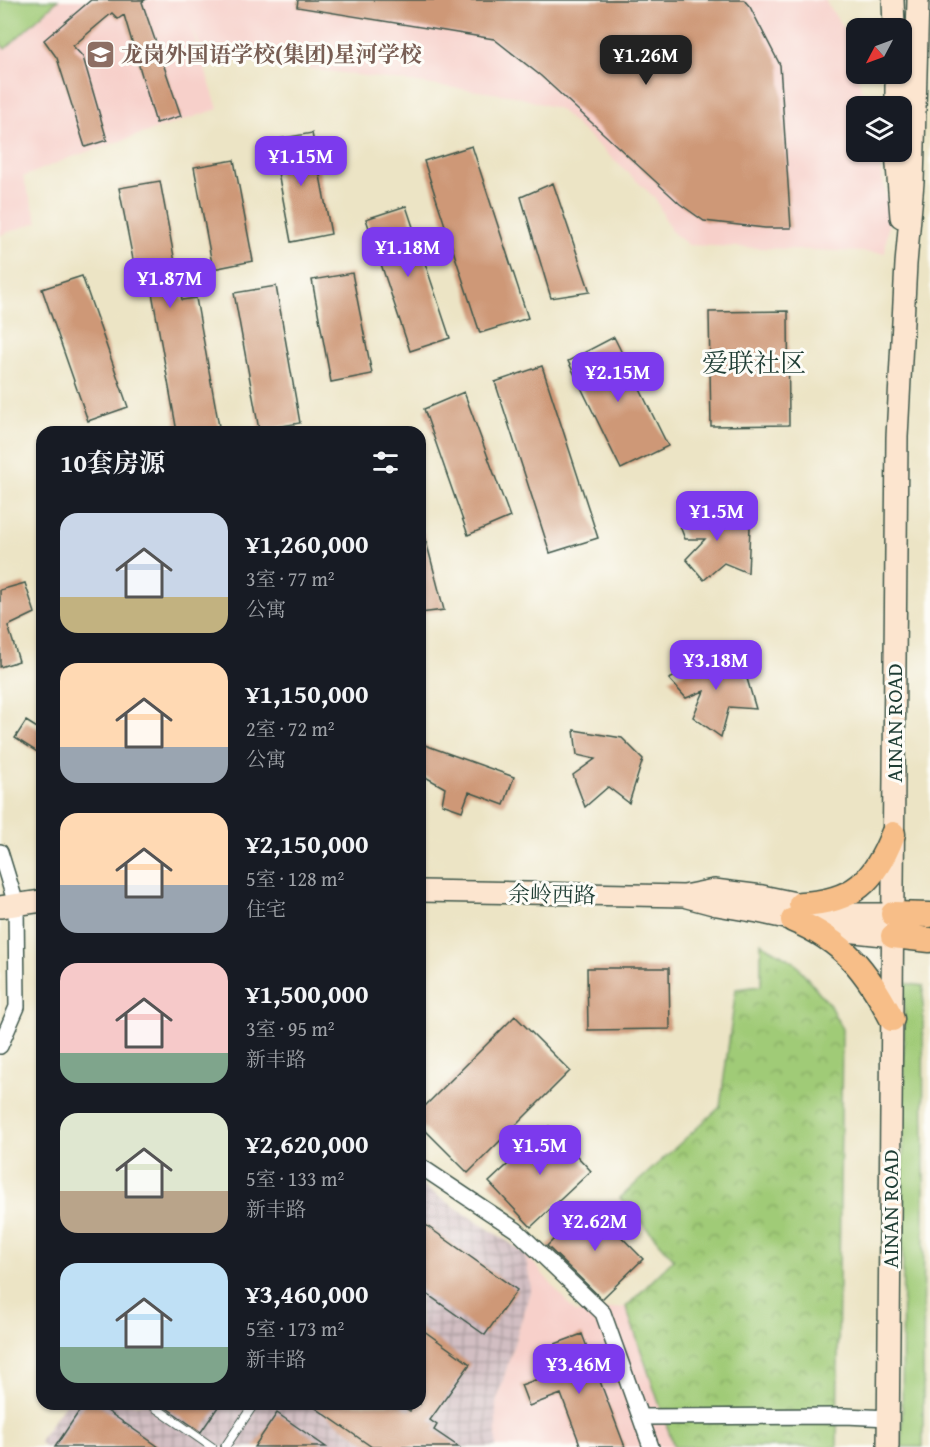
<!DOCTYPE html>
<html lang="zh">
<meta charset="utf-8">
<style>
body{margin:0;font-family:"Gentium Book Plus","Noto Serif SC",serif;background:#242831;color:#f1f3f6;height:100vh;display:flex;flex-direction:column;font-size:22px;white-space:nowrap}
*{box-sizing:border-box;margin:0}
p{font-size:20px;color:#9ea1a6}
.icon{flex:none;width:33px;height:33px;fill:none;stroke:currentColor;stroke-width:2;stroke-linecap:round;stroke-linejoin:round}
.map{position:relative;flex:1;overflow:hidden}
.side{position:absolute;left:36px;top:426px;width:390px;height:984px;display:flex;flex-direction:column;background:#171b24;border-radius:18px;box-shadow:0 2px 4px #0004}
.side>*{flex:none}
.needle{width:39px;rotate:229deg}
.tools{position:absolute;left:846px;top:18px;display:grid;gap:12px}
.tools a{display:grid;place-items:center;width:66px;height:66px;border-radius:12px;background:#171b24;box-shadow:0 2px 4px #0004;font-size:30px}
.price{position:absolute;translate:-50% -51px;padding:0 14px;border-radius:12px;background:#7c3aed;color:#fff;font-size:20px;line-height:39px;filter:drop-shadow(0 2px 3px #0008)}
.price::after{content:'';position:absolute;left:50%;top:36px;width:18px;height:14px;margin-left:-9px;background:inherit;clip-path:polygon(0 0,100% 0,50% 100%)}
.price.current{background:#222;color:#fff}
ul{padding:0;list-style:none}
li{display:flex;align-items:center;gap:18px;height:150px;padding:0 24px}
li span{display:grid;place-items:center;flex:none;width:168px;height:120px;border-radius:18px;color:#555}
li>.icon{margin-inline-start:auto}
span .icon{width:72px;height:72px;fill:#fffc;stroke-width:1}
li b{font-size:26px}
h2{display:flex;justify-content:space-between;align-items:center;height:72px;padding:0 24px;font-size:26px}
.map>svg:first-child{display:block}
.built{fill:#f7d0ca}
.industrial{fill:url(#industrial-grid)}
.park{fill:url(#park-crowns);stroke:#608456;stroke-width:1.5}
.garden{fill:#a0cb77;stroke:#608456;stroke-width:1.5}
.building{fill:#ce9877}
.lines{fill:none;stroke-linecap:round;stroke-linejoin:round}
.lane-casing{stroke:#3e564a;stroke-width:10}
.street-casing{stroke:#3e564a;stroke-width:18}
.secondary-casing{stroke:#3e564a;stroke-width:24}
.primary-casing{stroke:#3e564a;stroke-width:27}
.lane{stroke:#fff;stroke-width:8}
.street{stroke:#fff;stroke-width:15}
.secondary{stroke:#fce5cf;stroke-width:21}
.primary{stroke:#f7be88;stroke-width:24}
.labels{text-anchor:middle;stroke-width:6;stroke-linejoin:round;paint-order:stroke}
.education-label{font-size:22px;font-weight:bold;fill:#785e54;stroke:#fdfcf7;text-anchor:start}
.street-label{font-size:22px;fill:#1f3d34;stroke:#fdfcf7}
.quarter-label{font-size:26px;fill:#1f3d34;stroke:#fdfcf7}
</style>
<div class="map">
<svg width="930" height="1447" viewBox="0 0 930 1447">
<defs>
<pattern id="industrial-grid" width="8" height="8" patternUnits="userSpaceOnUse" patternTransform="scale(1.5)"><rect width="8" height="8" fill="#d2bec2"/><path d="M0 4h8M4 0v8" fill="none" stroke="#aa9c9e"/></pattern>
<pattern id="park-crowns" width="20" height="18" patternUnits="userSpaceOnUse" patternTransform="scale(1.5)"><rect width="20" height="18" fill="#a0cb77"/><path d="M2 6a3 3 0 1 1 6 0M12 15a3 3 0 1 1 6 0" fill="none" stroke="#82a662"/></pattern>
</defs>
<rect width="100%" height="100%" fill="#fdfcf7"/>
<filter id="ink" filterUnits="userSpaceOnUse"><feTurbulence type="fractalNoise" baseFrequency=".0167" numOctaves="2"/><feDisplacementMap in="SourceGraphic" scale="12" xChannelSelector="R" yChannelSelector="G"/><feConvolveMatrix kernelMatrix="1 2 1 2 8 2 1 2 1" color-interpolation-filters="sRGB"/></filter>
<filter id="wash" filterUnits="userSpaceOnUse"><feTurbulence type="fractalNoise" baseFrequency=".008" numOctaves="4" result="noise"/><feDisplacementMap in="SourceGraphic" scale="24" xChannelSelector="R" yChannelSelector="G"/><feGaussianBlur stdDeviation="1.35" result="paint"/><feColorMatrix in="noise" values="0 0 0 0 0 0 0 0 0 0 0 0 0 0 0 0 0 1.4 0 .05"/><feComposite in="paint" operator="in"/></filter>
<g filter="url(#wash)">
<rect width="100%" height="100%" fill="#ece4c5"/>
<path class="built" d="M0,0H825L849,37L865,106H856V152H876L890,210L885,253L688,245L671,231L655,198L559,109L515,96L222,57L200,46L188,17L218,109L69,158L23,177L38,222L0,235Z
M525,1253L576,1313L626,1307L674,1447H496V1403L531,1288Z"/>
<path class="industrial" d="M420,1184L525,1253L531,1288L496,1403V1447H44L39,1441L65,1404H420Z"/>
<path class="park" d="M761,943L794,962L829,1004L842,1029L837,1447H674L626,1307L674,1259L620,1198L720,1107L736,989L761,986Z"/>
<path class="garden" d="M0,0H58L5,49L0,43Z
M904,983L923,986L924,1181L923,1447H902Z"/>
<g id="blocks">
<path class="building" d="M91,0H145L142,2L181,116L156,123L124,15L118,19L112,13L73,46L83,57L107,140L85,147L57,58L44,40Z
M298,0H744L750,7L780,65L791,228H765L704,221L680,204L541,76L494,39L297,7Z
M312,133L331,234L291,242L272,140Z
M472,146L528,318L480,333L424,161Z
M234,160L253,261L213,269L194,167Z
M160,181L182,300L196,298L220,432H177L151,287L139,290L119,188Z
M553,183L590,292L551,298L521,197Z
M406,206L450,338L410,351L366,219Z
M352,273L372,374L331,382L312,280Z
M82,276L128,407L88,421L42,289Z
M276,286L300,423L259,430L234,293Z
M788,311L789,425L711,426L709,312Z
M614,337L668,446L621,469L568,361Z
M542,366L598,538L550,553L495,382Z
M464,392L510,517L468,535L424,409Z
M725,512L750,527L748,573L724,563L704,580L686,559L705,539H685L676,516Z
M420,533H424L444,610L420,613Z
M25,583L35,613L8,626L19,661L0,667V590Z
M714,659L743,665L756,709L729,707L721,737L693,717L704,691L686,698L669,679Z
M26,721L42,731V755L15,738Z
M574,730L622,738L643,759L629,803L608,787L585,807L573,775L595,759L577,755Z
M422,744L514,777L504,805L469,792L462,811L442,804L445,788L420,774V750Z
M587,968H669L670,1029L588,1030Z
M515,1016L570,1071L468,1173L420,1125V1111Z
M549,1126L591,1171L531,1227L489,1182Z
M589,1204L643,1259L602,1299L547,1246Z
M420,1221L517,1290L485,1335L420,1289Z
M420,1328L470,1364L430,1420L437,1425L434,1430L459,1447H372L310,1404H399L410,1411L415,1404H420Z
M582,1334L625,1447H581L561,1394L529,1406L521,1385L561,1371L556,1356L559,1355L555,1344Z
M84,1404H97L159,1447H55Z
M161,1404H220L201,1432Z
M277,1413L326,1447H254Z"/>
</g>
</g>
<g filter="url(#ink)">
<use href="#blocks" fill-opacity="0" stroke="#3e564a" stroke-width="1.5"/>
<g class="lines">
<defs>
<path id="lane" d="M150,1404L212,1447
M225,1447L254,1404"/>
<path id="street" d="M0,852L16,904L17,1007L0,1046
M420,1166L516,1230L603,1313L651,1447
M641,1417L845,1416L889,1418"/>
<path id="secondary" d="M893,0L894,28
M896,74V106
M896,152L901,217
M420,891L684,896L714,890L762,896L848,914H893
M687,897L717,905L758,912L846,931L893,936
M0,907L42,901
M888,1447L897,437L906,264L913,182L918,0"/>
<path id="primary" d="M801,904C853,902 875,881 893,834
M893,914L930,915
M793,920C844,941 867,971 892,1019
M893,936L930,940"/>
</defs>
<use href="#lane" class="lane-casing"/>
<use href="#street" class="street-casing"/>
<use href="#secondary" class="secondary-casing"/>
<use href="#primary" class="primary-casing"/>
<use href="#lane" class="lane"/>
<use href="#street" class="street"/>
<use href="#secondary" class="secondary"/>
<use href="#primary" class="primary"/>
</g>
</g>
<defs>
<symbol id="school-square" viewBox="-11 -11 22 22"><rect x="-9" y="-9" width="18" height="18" rx="4" fill="#8d6e63" stroke="#fdfcf7"/><path d="M0-5L7-2L0 1L-7-2ZM-4 1L0 2.5L4 1V4Q0 6-4 4Z" fill="#fff"/></symbol>
</defs>
<g fill-rule="evenodd">
<use href="#school-square" x="84" y="38" width="33" height="33"/>
</g>
<g class="labels">
<g class="education-label">
<text x="121" y="62">龙岗外国语学校(集团)星河学校</text>
</g>
<g class="street-label">
<text transform="translate(894 723) rotate(-90)" y="8">AINAN ROAD</text>
<text transform="translate(552 894) rotate(1)" y="8">余岭西路</text>
<text transform="translate(890 1209) rotate(-90)" y="8">AINAN ROAD</text>
</g>
<g class="quarter-label">
<text x="754" y="372">爱联社区</text>
</g>
</g>
</svg>
<div class="tools">
<a><svg class="needle" viewBox="-14 -14 28 28"><path d="M0-13l5 13h-10z" fill="#e53935"/><path d="M0 13l5-13h-10z" fill="#9ea1a6"/></svg></a>
<a><svg class="icon" aria-label="layers" viewBox="0 0 24 24"><path d="M12 4l9 5-9 5-9-5zM3 14l9 5 9-5"/></svg></a>
</div>
<b class="price current" style="left:646px;top:86px">¥1.26M</b>
<b class="price" style="left:301px;top:187px">¥1.15M</b>
<b class="price" style="left:408px;top:278px">¥1.18M</b>
<b class="price" style="left:170px;top:309px">¥1.87M</b>
<b class="price" style="left:618px;top:403px">¥2.15M</b>
<b class="price" style="left:717px;top:542px">¥1.5M</b>
<b class="price" style="left:716px;top:691px">¥3.18M</b>
<b class="price" style="left:540px;top:1176px">¥1.5M</b>
<b class="price" style="left:595px;top:1252px">¥2.62M</b>
<b class="price" style="left:579px;top:1395px">¥3.46M</b>
<section class="side">
<h2>10套房源<svg class="icon" aria-label="filters" viewBox="0 0 24 24"><path d="M4 7h16M4 17h16"/><circle cx="9" cy="7" r="2"/><circle cx="15" cy="17" r="2"/></svg></h2>
<ul>
<li><span style="background:linear-gradient(#c9d6e8 70%,#c2b280 0)"><svg class="icon" aria-label="home" viewBox="0 0 24 24"><path d="M3 11l9-7 9 7M6 9v11h12V9"/></svg></span><div><b>¥1,260,000</b><p>3室 · 77 m²</p><p>公寓</p></div></li>
<li><span style="background:linear-gradient(#ffd9b3 70%,#9aa5b1 0)"><svg class="icon" aria-label="home" viewBox="0 0 24 24"><path d="M3 11l9-7 9 7M6 9v11h12V9"/></svg></span><div><b>¥1,150,000</b><p>2室 · 72 m²</p><p>公寓</p></div></li>
<li><span style="background:linear-gradient(#ffd9b3 60%,#9aa5b1 0)"><svg class="icon" aria-label="home" viewBox="0 0 24 24"><path d="M3 11l9-7 9 7M6 9v11h12V9"/></svg></span><div><b>¥2,150,000</b><p>5室 · 128 m²</p><p>住宅</p></div></li>
<li><span style="background:linear-gradient(#f6c9c9 75%,#7fa58c 0)"><svg class="icon" aria-label="home" viewBox="0 0 24 24"><path d="M3 11l9-7 9 7M6 9v11h12V9"/></svg></span><div><b>¥1,500,000</b><p>3室 · 95 m²</p><p>新丰路</p></div></li>
<li><span style="background:linear-gradient(#dfe7d0 65%,#b9a48a 0)"><svg class="icon" aria-label="home" viewBox="0 0 24 24"><path d="M3 11l9-7 9 7M6 9v11h12V9"/></svg></span><div><b>¥2,620,000</b><p>5室 · 133 m²</p><p>新丰路</p></div></li>
<li><span style="background:linear-gradient(#bfe0f5 70%,#7fa58c 0)"><svg class="icon" aria-label="home" viewBox="0 0 24 24"><path d="M3 11l9-7 9 7M6 9v11h12V9"/></svg></span><div><b>¥3,460,000</b><p>5室 · 173 m²</p><p>新丰路</p></div></li>
</ul>
</section>
</div>
